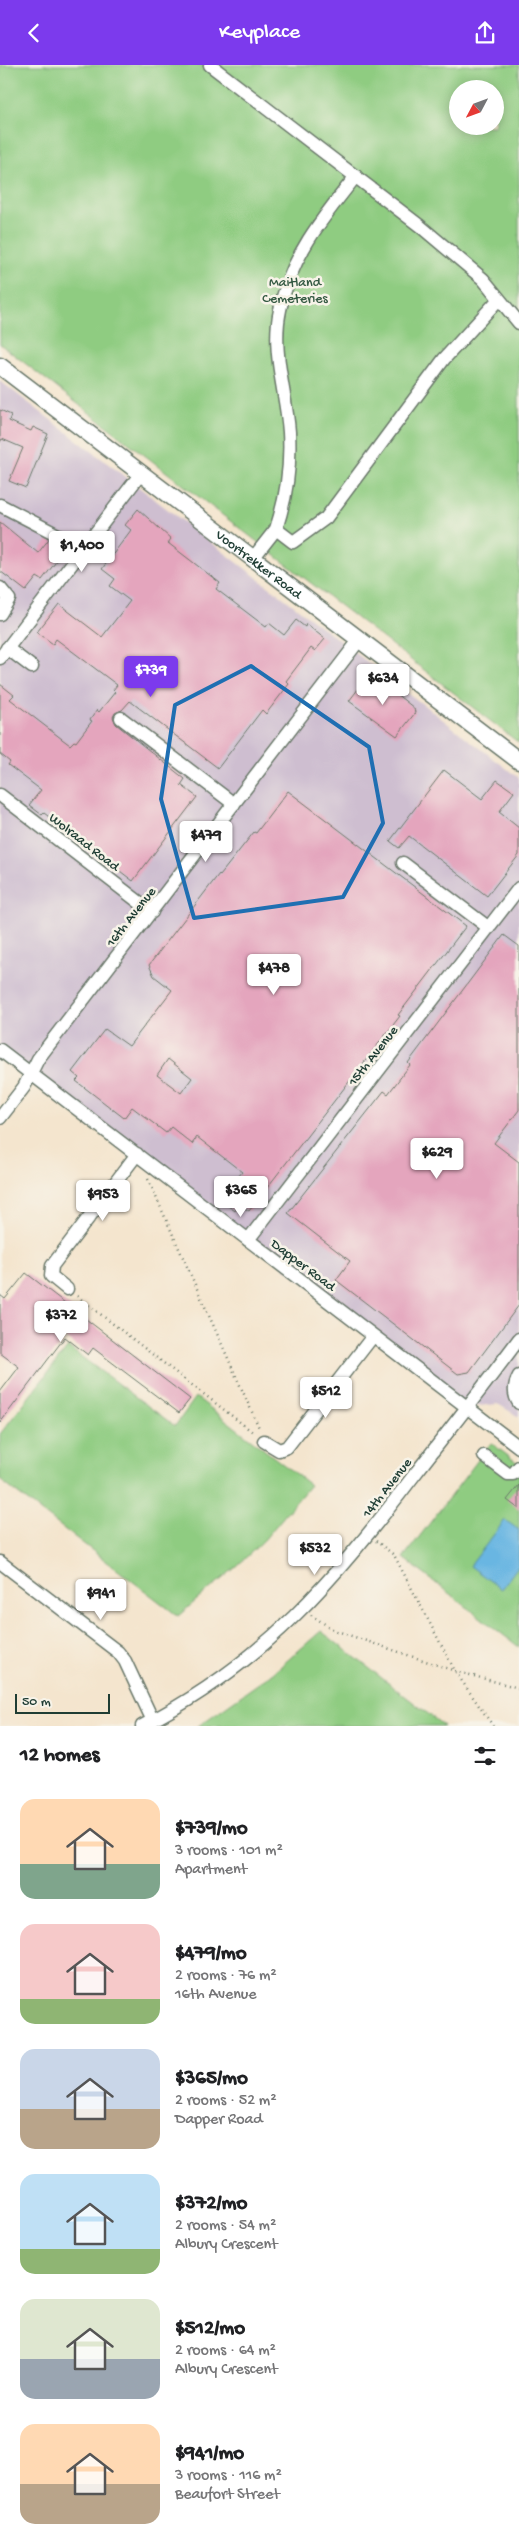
<!DOCTYPE html>
<meta charset="utf-8">
<style>
body{margin:0;font-family:"Gochi Hand",sans-serif;background:#f6f6f6;color:#202124;height:100vh;display:flex;flex-direction:column;font-size:19px;white-space:nowrap}
*{box-sizing:border-box;margin:0}
p{font-size:16px;color:#757577}
.icon{flex:none;width:28px;height:28px;fill:none;stroke:currentColor;stroke-width:2;stroke-linecap:round;stroke-linejoin:round}
.map{position:relative;height:1661px;overflow:hidden}
.sheet{display:flex;flex-direction:column;background:#fff;flex:1}
.sheet>*{flex:none}
.needle{width:32px;rotate:229deg}
.controls{position:absolute;left:449px;top:15px;display:grid;gap:10px}
.controls a{display:grid;place-items:center;width:55px;height:55px;border-radius:50%;background:#fff;box-shadow:0 2px 12px #0003;font-size:25px}
.scale{position:absolute;left:15px;bottom:12px;width:95px;box-sizing:border-box;padding-left:5px;border:2px solid #1f3d34;border-top:0;font-size:14px;line-height:18px;white-space:nowrap;color:#1f3d34;-webkit-text-stroke:4px #f7f3e8;paint-order:stroke}
.price{position:absolute;translate:-50% -42px;padding:0 11px;border-radius:5px;background:#fff;color:#222;font-size:16px;line-height:32px;filter:drop-shadow(0 1px 2px #0008)}
.price::after{content:'';position:absolute;left:50%;top:30px;width:15px;height:11px;margin-left:-8px;background:inherit;clip-path:polygon(0 0,100% 0,50% 100%)}
.price.current{background:#7c3aed;color:#fff}
ul{padding:0;list-style:none}
li{display:flex;align-items:center;gap:15px;height:125px;padding:0 20px}
li span{display:grid;place-items:center;flex:none;width:140px;height:100px;border-radius:15px;color:#555}
li>.icon{margin-inline-start:auto}
span .icon{width:60px;height:60px;fill:#fffc;stroke-width:1}
li b{font-size:21px}
h2{display:flex;justify-content:space-between;align-items:center;height:60px;padding:0 20px;font-size:21px}
header{display:flex;justify-content:space-between;align-items:center;height:65px;padding:0 20px;background:#7c3aed;color:#fff;font-size:22px;font-weight:600}
.map>svg:first-child{display:block}
.industrial{fill:#cebed0}
.green{fill:#8fcc81;stroke:#57845a;fill-rule:evenodd}
.water{fill:#69b6e2;stroke:#447a8b}
.building{fill:#e4a5bd;fill-rule:evenodd}
.lines{fill:none;stroke-linecap:round;stroke-linejoin:round}
.minor-casing{stroke:#6a786a;stroke-width:15}
.major-casing{stroke:#6a786a;stroke-width:19}
.path{stroke:#6a786a;stroke-width:2.5;stroke-dasharray:1 4;stroke-linecap:butt}
.minor{stroke:#fff;stroke-width:12}
.major{stroke:#fff;stroke-width:16}
.marked{fill:none;stroke:#1f6fb2;stroke-width:4;stroke-linejoin:round}
.labels{text-anchor:middle;stroke-width:5;stroke-linejoin:round;paint-order:stroke}
.park-label{font-size:14px;fill:#355a43;stroke:#f7f3e8}
.street-label{font-size:14px;fill:#1f3d34;stroke:#f7f3e8}
</style>
<header><svg class="icon" aria-label="back" viewBox="0 0 24 24"><path d="M15 5l-7 7 7 7"/></svg>Keyplace<svg class="icon" aria-label="share" viewBox="0 0 24 24"><path d="M12 15V3M7 8l5-5 5 5M5 13v7h14v-7"/></svg></header>
<div class="map">
<svg width="519" height="1661" viewBox="0 0 519 1661">
<rect width="100%" height="100%" fill="#f7f3e8"/>
<filter id="ink" filterUnits="userSpaceOnUse"><feTurbulence type="fractalNoise" baseFrequency=".02" numOctaves="2"/><feDisplacementMap in="SourceGraphic" scale="10" xChannelSelector="R" yChannelSelector="G"/><feConvolveMatrix kernelMatrix="1 2 1 2 8 2 1 2 1" color-interpolation-filters="sRGB"/></filter>
<filter id="wash" filterUnits="userSpaceOnUse"><feTurbulence type="fractalNoise" baseFrequency=".0096" numOctaves="4" result="noise"/><feDisplacementMap in="SourceGraphic" scale="20" xChannelSelector="R" yChannelSelector="G"/><feGaussianBlur stdDeviation="1.12" result="paint"/><feColorMatrix in="noise" values="0 0 0 0 0 0 0 0 0 0 0 0 0 0 0 0 0 1.4 0 .05"/><feComposite in="paint" operator="in"/></filter>
<g filter="url(#wash)">
<rect width="100%" height="100%" fill="#f4e5ce"/>
<path class="industrial" d="M0,316L519,713V1352L498,1339L467,1342L0,985Z"/>
<path class="green" d="M0,0H519V678L0,279ZM458,24H495V61H458Z
M68,1282L175,1361L196,1332L310,1420L264,1475L236,1502L178,1551L0,1415V1369Z
M491,1378L519,1399V1582L403,1493Z
M321,1566L444,1661H198L273,1608Z"/>
<path class="water" d="M505,1455L519,1465V1500L501,1524L470,1501Z"/>
<g id="blocks">
<path class="building" d="M0,345L11,350L9,356L31,366L33,362L48,369L26,423L9,416L23,383L2,374L0,377Z
M138,444L171,474L168,478L220,518L216,524L266,562L269,558L284,570L296,555L305,562L306,559L325,574L315,586L311,583L286,616L289,619L266,649L262,645L218,703L130,636L122,645L115,648L113,652L116,659L185,714L181,720L197,732L133,816L44,748L42,750L29,740L41,725L8,700L10,697L0,689V619L14,630L10,634L62,674L70,680L74,676L76,677L92,656L90,655L97,645L99,647L115,627L113,625L117,620L56,574L53,579L37,567L59,539L102,572L130,536L110,521L115,514L102,504L131,465L125,460Z
M0,457L38,488L49,474L65,485L42,515L37,512L26,526L0,506Z
M377,614L414,643L415,648L397,671L349,636L362,619Z
M444,705L482,734L497,715L514,727L499,747L519,763V790L487,831L409,771L399,783L390,776Z
M288,726L466,861L398,950L400,951L249,1146L240,1140L235,1146L220,1135L242,1107L197,1072L192,1079L171,1062L166,1068L132,1042L124,1053L76,1016L79,1013L72,1007L105,964L129,981L172,925L154,911L149,900L219,809L220,810L254,767L256,768ZM168,994L192,1013L181,1028L157,1010Z
M504,870L519,881V1045L494,1078L519,1097V1240L469,1307L458,1309L336,1215L350,1196L288,1148L384,1026L388,1029L410,1000L408,998Z
M26,1208L190,1334L179,1348L93,1283L88,1290L65,1272L0,1358V1327L19,1302L0,1288V1230L5,1234Z
M519,1420V1444L507,1435Z"/>
</g>
</g>
<g filter="url(#ink)">
<use href="#blocks" fill-opacity="0" stroke="#6a786a" stroke-width="1"/>
<g class="lines">
<defs>
<path id="minor" d="M210,0L420,161L483,214L519,258
M0,440L83,483
M276,464C287,431 291,401 289,367C286,326 271,286 280,245C290,192 323,152 356,111
M254,492L276,464L293,477L326,453L444,294L499,234
M0,523L9,534L0,549
M7,583L32,602
M0,593L142,407
M121,653L234,739
M0,730L152,847
M403,798L489,863
M0,985L519,1382
M0,1053L24,1022L38,994L360,574
M248,1175L519,823
M67,1224L51,1211L52,1201L137,1089
M519,1311C514,1320 513,1329 519,1338
M264,1376L279,1385L287,1382L373,1271
M484,1391L508,1409H513L519,1402
M0,1497L118,1587L125,1596L153,1656
M142,1661C264,1599 334,1515 415,1409C450,1364 485,1320 519,1274"/>
<g id="major">
<path id="s1" d="M0,301L519,696"/>
</g>
</defs>
<use href="#minor" class="minor-casing"/>
<use href="#major" class="major-casing"/>
<path class="path" d="M148,1114L260,1365
M77,1231L254,1368
M376,1476L394,1490L455,1606L493,1661
M311,1550L334,1565L455,1606L519,1623"/>
<use href="#minor" class="minor"/>
<use href="#major" class="major"/>
</g>
</g>
<path class="marked" d="M251,601L369,682L383,758L343,832L194,853L161,734L175,640Z"/>
<g class="labels">
<g class="park-label">
<text x="295" y="221">Maitland<tspan x="295" dy="16">Cemeteries</tspan></text>
</g>
<g class="street-label">
<text dy="5" stroke="none"><textPath href="#s1" startOffset="326">Voortrekker Road</textPath></text>
<text transform="translate(85 776) rotate(38)" y="5">Wolraad Road</text>
<text transform="translate(130 851) rotate(-52)" y="5">16th Avenue</text>
<text transform="translate(372 990) rotate(-52)" y="5">15th Avenue</text>
<text transform="translate(304 1199) rotate(37)" y="5">Dapper Road</text>
<text transform="translate(386 1422) rotate(-52)" y="5">14th Avenue</text>
</g>
</g>
</svg>
<div class="controls">
<a><svg class="needle" viewBox="-14 -14 28 28"><path d="M0-13l5 13h-10z" fill="#e53935"/><path d="M0 13l5-13h-10z" fill="#757577"/></svg></a>
</div>
<div class="scale">50 m</div>
<b class="price" style="left:82px;top:508px">$1,400</b>
<b class="price current" style="left:151px;top:633px">$739</b>
<b class="price" style="left:383px;top:641px">$634</b>
<b class="price" style="left:206px;top:798px">$479</b>
<b class="price" style="left:274px;top:931px">$478</b>
<b class="price" style="left:437px;top:1115px">$629</b>
<b class="price" style="left:241px;top:1153px">$365</b>
<b class="price" style="left:103px;top:1157px">$953</b>
<b class="price" style="left:61px;top:1278px">$372</b>
<b class="price" style="left:326px;top:1354px">$512</b>
<b class="price" style="left:315px;top:1511px">$532</b>
<b class="price" style="left:101px;top:1556px">$941</b>
</div>
<section class="sheet">
<h2>12 homes<svg class="icon" aria-label="filters" viewBox="0 0 24 24"><path d="M4 7h16M4 17h16"/><circle cx="9" cy="7" r="2"/><circle cx="15" cy="17" r="2"/></svg></h2>
<ul>
<li><span style="background:linear-gradient(#ffd9b3 65%,#7fa58c 0)"><svg class="icon" aria-label="home" viewBox="0 0 24 24"><path d="M3 11l9-7 9 7M6 9v11h12V9"/></svg></span><div><b>$739/mo</b><p>3 rooms · 101 m²</p><p>Apartment</p></div></li>
<li><span style="background:linear-gradient(#f6c9c9 75%,#8fb573 0)"><svg class="icon" aria-label="home" viewBox="0 0 24 24"><path d="M3 11l9-7 9 7M6 9v11h12V9"/></svg></span><div><b>$479/mo</b><p>2 rooms · 76 m²</p><p>16th Avenue</p></div></li>
<li><span style="background:linear-gradient(#c9d6e8 60%,#b9a48a 0)"><svg class="icon" aria-label="home" viewBox="0 0 24 24"><path d="M3 11l9-7 9 7M6 9v11h12V9"/></svg></span><div><b>$365/mo</b><p>2 rooms · 52 m²</p><p>Dapper Road</p></div></li>
<li><span style="background:linear-gradient(#bfe0f5 75%,#8fb573 0)"><svg class="icon" aria-label="home" viewBox="0 0 24 24"><path d="M3 11l9-7 9 7M6 9v11h12V9"/></svg></span><div><b>$372/mo</b><p>2 rooms · 54 m²</p><p>Albury Crescent</p></div></li>
<li><span style="background:linear-gradient(#dfe7d0 60%,#9aa5b1 0)"><svg class="icon" aria-label="home" viewBox="0 0 24 24"><path d="M3 11l9-7 9 7M6 9v11h12V9"/></svg></span><div><b>$512/mo</b><p>2 rooms · 64 m²</p><p>Albury Crescent</p></div></li>
<li><span style="background:linear-gradient(#ffd9b3 60%,#b9a48a 0)"><svg class="icon" aria-label="home" viewBox="0 0 24 24"><path d="M3 11l9-7 9 7M6 9v11h12V9"/></svg></span><div><b>$941/mo</b><p>3 rooms · 116 m²</p><p>Beaufort Street</p></div></li>
</ul>
</section>
